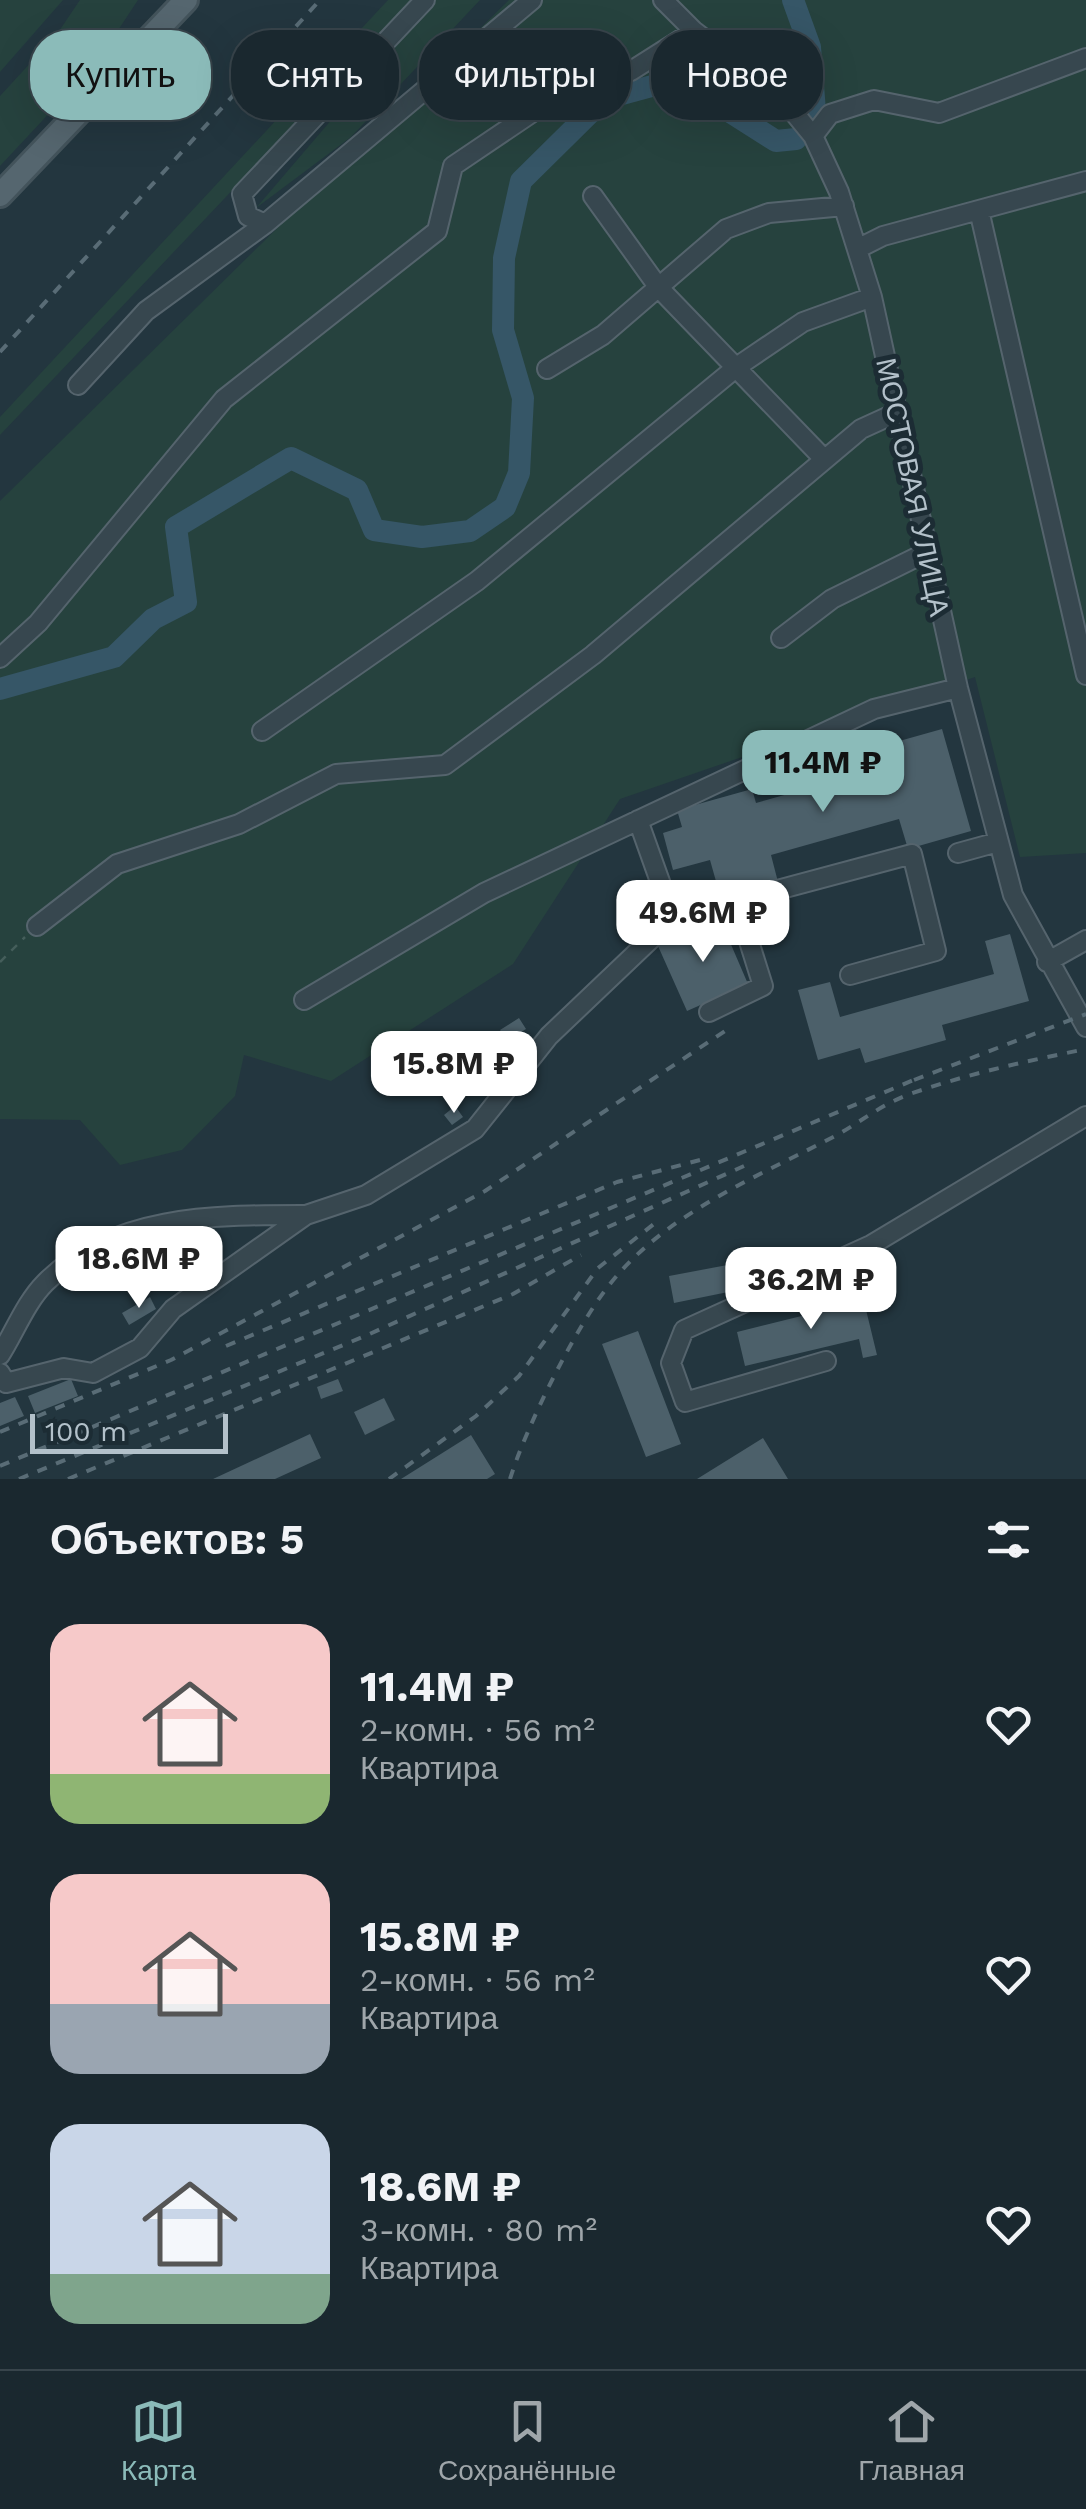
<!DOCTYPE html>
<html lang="ru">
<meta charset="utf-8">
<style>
body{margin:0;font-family:"Work Sans",sans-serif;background:#27343b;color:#f1f3f6;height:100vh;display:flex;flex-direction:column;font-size:38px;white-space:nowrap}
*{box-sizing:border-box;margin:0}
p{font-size:32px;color:#9fa6aa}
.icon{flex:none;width:55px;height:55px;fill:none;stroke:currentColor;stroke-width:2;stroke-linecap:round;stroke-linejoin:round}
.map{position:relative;height:1479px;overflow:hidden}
.panel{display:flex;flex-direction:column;background:#1a282f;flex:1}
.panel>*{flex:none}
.top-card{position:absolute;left:30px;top:30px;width:1028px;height:90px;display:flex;gap:20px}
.scale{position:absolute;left:30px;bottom:25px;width:198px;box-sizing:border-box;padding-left:10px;border:5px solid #b3c1ca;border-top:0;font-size:28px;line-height:35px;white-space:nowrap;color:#b3c1ca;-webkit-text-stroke:8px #1c2c34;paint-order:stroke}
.price{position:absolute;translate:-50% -85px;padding:0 22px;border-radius:20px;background:#fff;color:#222;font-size:32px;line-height:65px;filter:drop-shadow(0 2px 5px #0008)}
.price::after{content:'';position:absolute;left:50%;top:60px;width:30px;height:22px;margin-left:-15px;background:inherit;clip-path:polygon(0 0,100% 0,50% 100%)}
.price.selected{background:#8bbbb9;color:#111}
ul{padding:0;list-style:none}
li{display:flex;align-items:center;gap:30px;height:250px;padding:0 50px}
li span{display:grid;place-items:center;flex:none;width:280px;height:200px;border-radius:30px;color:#555}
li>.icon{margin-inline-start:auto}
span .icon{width:120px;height:120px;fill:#fffc;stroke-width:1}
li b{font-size:42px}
h2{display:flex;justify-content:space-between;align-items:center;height:120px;padding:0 50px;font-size:42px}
.chip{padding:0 35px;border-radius:40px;background:#1a282f;box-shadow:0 10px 40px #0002,0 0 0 2px #38444b;font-size:35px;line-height:90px}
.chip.selected{background:#8bbbb9;color:#111}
.dock{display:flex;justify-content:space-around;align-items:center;height:140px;border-top:2px solid #38444b;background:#1a282f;font-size:28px;color:#9fa6aa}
.dock a{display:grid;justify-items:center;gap:5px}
.dock .selected{color:#8bbbb9}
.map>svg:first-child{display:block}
.green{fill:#26423e}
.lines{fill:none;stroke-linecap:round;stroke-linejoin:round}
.river{stroke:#365667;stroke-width:22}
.building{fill:#4c606a}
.minor-casing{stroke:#55646d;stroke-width:22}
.major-casing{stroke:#43535b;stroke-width:28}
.path{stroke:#455e5b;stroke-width:2.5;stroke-dasharray:8 8;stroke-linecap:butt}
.minor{stroke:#37474f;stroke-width:18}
.major{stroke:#55666f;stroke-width:22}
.rail{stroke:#596c76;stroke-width:4;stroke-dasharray:10 10;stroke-linecap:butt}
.labels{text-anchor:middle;stroke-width:10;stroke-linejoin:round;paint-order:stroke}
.street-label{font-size:28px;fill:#b3c1ca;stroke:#1c2c34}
</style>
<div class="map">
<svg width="1086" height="1479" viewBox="0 0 1086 1479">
<rect width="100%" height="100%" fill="#23363f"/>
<path class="green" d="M0,0H63L0,72Z
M80,0H138L97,62L0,166V96L57,34Z
M388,0H413L0,435V417Z
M434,0H480L351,137L256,208Z
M509,0H1086V853L1020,857L975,677L620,799L513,964L331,1081L244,1055L235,1096L182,1150L120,1165L80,1120L0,1119V501Z"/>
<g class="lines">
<path class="river" d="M793,0L810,47L815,111
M0,689L114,657L153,619L186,602L176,527L291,458L357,490L374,530L422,537L470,531L505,507L519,473L523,398L503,330L504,258L521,181L604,99L663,83L705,96L776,141L796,139"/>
</g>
<path class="building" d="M942,729L971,831L908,849L899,819L771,855L778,882L721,899L710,860L673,870L663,833L682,827L677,810L752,789L756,803L884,767L878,747Z
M720,919L748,984L687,1011L658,946Z
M1010,934L1029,1001L942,1025L946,1040L865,1063L860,1048L818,1060L798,990L830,982L840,1017L994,974L985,941Z
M519,1018L526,1029L507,1041L500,1030Z
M455,1106L463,1117L452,1125L444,1115Z
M738,1263L743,1289L674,1303L669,1276Z
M860,1285L877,1355L863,1358L859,1339L745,1366L737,1332L850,1304L846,1288Z
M150,1297L156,1309L129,1325L122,1313Z
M638,1331L681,1444L646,1457L602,1344Z
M71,1379L78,1396L35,1413L28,1396Z
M338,1379L343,1391L321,1399L317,1387Z
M15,1397L24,1416L0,1426V1403Z
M384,1398L395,1420L365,1435L354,1412Z
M310,1434L321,1458L275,1479H213Z
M471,1435L495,1474L487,1479H401Z
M763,1438L788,1479H697Z"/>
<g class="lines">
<defs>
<path id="minor" d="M663,0L694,31L782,98L813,136L839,192L872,297L958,688L1013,895L1086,1027
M813,136L830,114L874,100L939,113L1086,58
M593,196L659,288L824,459
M979,210L1086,675
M265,224L248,216L242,194L425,0
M859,248L883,236L1086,181
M547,369L603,335L726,229L769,213L844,206
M78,385L146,311L265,224L532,0
M781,638L832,599L927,552
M0,658L38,623L224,399L437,231L453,166L567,89L631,71L694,31
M262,731L477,581L738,366L803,322L872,297
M638,820L673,918L912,854L936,951L850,975
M958,853L998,842
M37,926L117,864L239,824L336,774L445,765L593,655L861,429L896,413
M1047,962L1086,940
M304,1000L484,893L874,709L958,688
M709,1012L763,986L736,900
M0,1355C14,1333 26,1302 45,1283C113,1214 215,1215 306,1215
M826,1361L685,1402L671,1363L684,1330L871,1245L1086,1116
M0,1373L6,1383L64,1368L93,1373L140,1348L173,1309L306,1215L366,1195L475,1129L549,1036L673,918"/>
<path id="major" d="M0,195L186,0"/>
</defs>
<use href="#minor" class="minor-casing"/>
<use href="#major" class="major-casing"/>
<path class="path" d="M0,962L25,937"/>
<use href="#minor" class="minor"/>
<use href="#major" class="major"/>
<path class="rail" d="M0,352L320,0
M914,1080L1086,1014
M226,1346L617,1182L700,1160
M0,1432L171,1360L485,1191L725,1031
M0,1466L916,1079
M19,1479L365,1336L744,1166
M68,1479L513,1294L581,1255
M389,1479L476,1416L519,1376L598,1268L659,1220
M510,1479C526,1427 576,1326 610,1284C666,1213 759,1176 837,1135C862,1121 882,1104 910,1094C967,1074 1027,1061 1086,1049"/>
</g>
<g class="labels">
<g class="street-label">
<text transform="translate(913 487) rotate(78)" y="10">МОСТОВАЯ УЛИЦА</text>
</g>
</g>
</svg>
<div class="scale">100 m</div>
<b class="price selected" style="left:823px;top:815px">11.4M ₽</b>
<b class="price" style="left:703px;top:965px">49.6M ₽</b>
<b class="price" style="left:454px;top:1116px">15.8M ₽</b>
<b class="price" style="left:139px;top:1311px">18.6M ₽</b>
<b class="price" style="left:811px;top:1332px">36.2M ₽</b>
<div class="top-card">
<a class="chip selected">Купить</a>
<a class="chip">Снять</a>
<a class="chip">Фильтры</a>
<a class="chip">Новое</a>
</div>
</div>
<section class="panel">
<h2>Объектов: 5<svg class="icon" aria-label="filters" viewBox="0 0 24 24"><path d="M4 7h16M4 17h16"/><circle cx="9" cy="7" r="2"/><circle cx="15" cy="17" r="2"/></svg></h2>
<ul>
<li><span style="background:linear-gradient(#f6c9c9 75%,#8fb573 0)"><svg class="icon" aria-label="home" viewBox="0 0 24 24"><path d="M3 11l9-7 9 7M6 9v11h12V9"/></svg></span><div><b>11.4M ₽</b><p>2-комн. · 56 m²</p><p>Квартира</p></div><svg class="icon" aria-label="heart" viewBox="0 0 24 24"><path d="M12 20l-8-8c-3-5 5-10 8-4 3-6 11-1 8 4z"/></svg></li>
<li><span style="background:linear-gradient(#f6c9c9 65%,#9aa5b1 0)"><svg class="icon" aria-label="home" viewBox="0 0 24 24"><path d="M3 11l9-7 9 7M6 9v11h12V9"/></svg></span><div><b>15.8M ₽</b><p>2-комн. · 56 m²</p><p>Квартира</p></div><svg class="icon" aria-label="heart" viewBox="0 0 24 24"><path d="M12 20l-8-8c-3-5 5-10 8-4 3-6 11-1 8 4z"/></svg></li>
<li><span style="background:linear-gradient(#c9d6e8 75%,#7fa58c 0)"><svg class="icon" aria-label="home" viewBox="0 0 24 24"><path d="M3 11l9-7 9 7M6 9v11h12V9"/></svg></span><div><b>18.6M ₽</b><p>3-комн. · 80 m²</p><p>Квартира</p></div><svg class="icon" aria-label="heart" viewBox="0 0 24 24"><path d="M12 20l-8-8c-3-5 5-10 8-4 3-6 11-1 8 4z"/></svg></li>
</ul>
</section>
<nav class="dock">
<a class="selected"><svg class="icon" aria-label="map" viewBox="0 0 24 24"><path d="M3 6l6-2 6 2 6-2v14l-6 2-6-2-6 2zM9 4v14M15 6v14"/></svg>Карта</a>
<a><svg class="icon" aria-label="saved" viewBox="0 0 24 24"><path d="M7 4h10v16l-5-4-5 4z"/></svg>Сохранённые</a>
<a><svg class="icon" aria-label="home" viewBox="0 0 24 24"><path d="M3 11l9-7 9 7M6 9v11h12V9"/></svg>Главная</a>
</nav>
